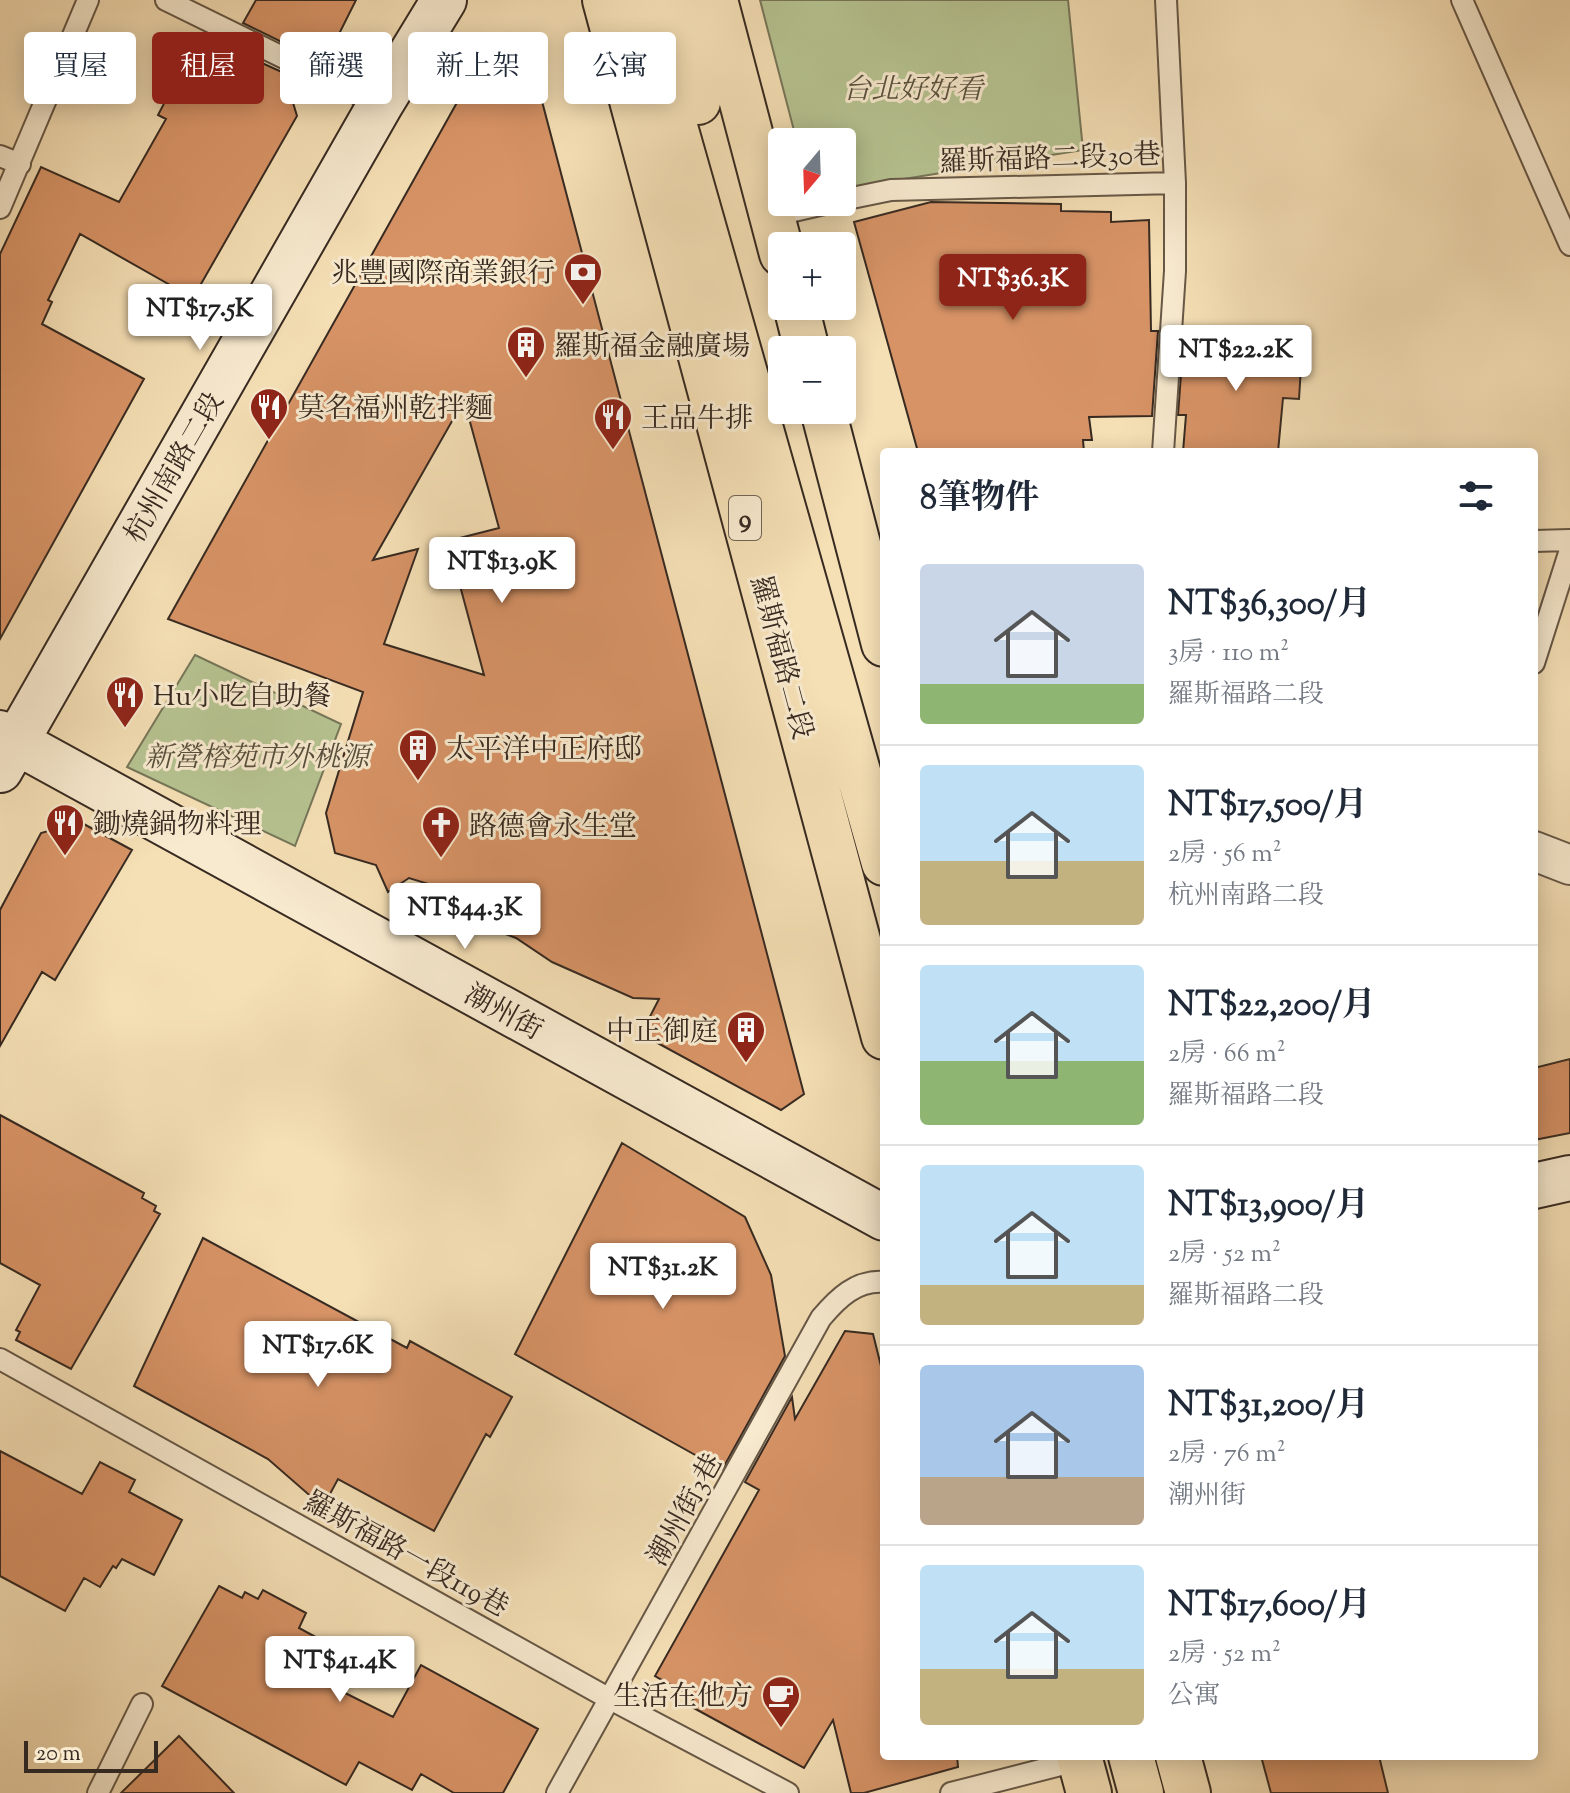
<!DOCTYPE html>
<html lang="zh-TW">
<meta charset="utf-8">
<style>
body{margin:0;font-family:"Sorts Mill Goudy","Noto Serif TC",serif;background:#f6f6f7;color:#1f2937;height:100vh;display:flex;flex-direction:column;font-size:30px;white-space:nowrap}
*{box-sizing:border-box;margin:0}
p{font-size:26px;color:#747a83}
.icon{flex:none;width:44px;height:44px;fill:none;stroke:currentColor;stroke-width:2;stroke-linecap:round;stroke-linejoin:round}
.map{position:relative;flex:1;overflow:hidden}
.side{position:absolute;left:880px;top:448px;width:658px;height:1312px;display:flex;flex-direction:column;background:#fff;border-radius:8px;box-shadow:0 4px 20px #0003}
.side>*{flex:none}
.top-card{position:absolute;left:24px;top:32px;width:736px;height:72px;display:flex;gap:16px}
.needle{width:52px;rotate:199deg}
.buttons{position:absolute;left:768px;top:128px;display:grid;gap:16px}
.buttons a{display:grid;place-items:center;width:88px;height:88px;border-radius:8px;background:#fff;box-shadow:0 4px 20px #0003;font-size:40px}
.scale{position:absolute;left:24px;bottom:20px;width:134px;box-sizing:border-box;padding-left:8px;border:4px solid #372a21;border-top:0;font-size:22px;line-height:28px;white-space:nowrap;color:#372a21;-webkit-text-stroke:6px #f8eacf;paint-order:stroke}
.price{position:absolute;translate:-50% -68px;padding:0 18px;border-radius:8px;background:#fff;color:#222;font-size:26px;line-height:52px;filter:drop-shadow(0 2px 4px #0008)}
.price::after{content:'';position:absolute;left:50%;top:48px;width:24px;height:18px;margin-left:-12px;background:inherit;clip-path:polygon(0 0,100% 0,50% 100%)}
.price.active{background:#8f2418;color:#fff}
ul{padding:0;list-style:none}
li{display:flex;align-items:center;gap:24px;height:200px;padding:0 40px}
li+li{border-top:2px solid #e0e1e3}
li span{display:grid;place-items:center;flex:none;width:224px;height:160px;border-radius:8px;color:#555}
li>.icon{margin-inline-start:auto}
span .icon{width:96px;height:96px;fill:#fffc;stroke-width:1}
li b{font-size:34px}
h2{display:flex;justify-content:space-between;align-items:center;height:96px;padding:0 40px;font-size:34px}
.chip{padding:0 28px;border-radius:8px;background:#fff;box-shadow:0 4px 20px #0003;font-size:28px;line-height:72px}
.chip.active{background:#8f2418;color:#fff}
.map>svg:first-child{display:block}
.green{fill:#b6c391;stroke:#767659;stroke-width:2}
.building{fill:#d79366;stroke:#372a21;stroke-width:2;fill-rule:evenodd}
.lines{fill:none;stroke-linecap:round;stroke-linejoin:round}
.lane-casing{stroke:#665746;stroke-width:24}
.street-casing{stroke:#665746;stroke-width:42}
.secondary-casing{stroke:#372a21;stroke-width:48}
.primary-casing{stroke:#372a21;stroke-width:48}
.lane{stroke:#f8eacf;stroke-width:20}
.street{stroke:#f8eacf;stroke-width:38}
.secondary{stroke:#f8eacf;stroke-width:44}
.primary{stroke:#f5dfb5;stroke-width:44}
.labels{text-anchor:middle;stroke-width:6;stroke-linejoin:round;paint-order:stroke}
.shield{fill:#f8eacf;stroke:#716455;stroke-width:2}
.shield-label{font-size:26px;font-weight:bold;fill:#372a21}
.park-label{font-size:28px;font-style:italic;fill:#57503d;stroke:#f8eacf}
.street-label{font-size:28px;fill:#372a21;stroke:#f8eacf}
.poi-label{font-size:28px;fill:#372a21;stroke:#f8eacf;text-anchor:start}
</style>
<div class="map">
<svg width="1570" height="1793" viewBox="0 0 1570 1793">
<rect width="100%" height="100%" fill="#f5dfb5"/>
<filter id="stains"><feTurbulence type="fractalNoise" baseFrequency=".0025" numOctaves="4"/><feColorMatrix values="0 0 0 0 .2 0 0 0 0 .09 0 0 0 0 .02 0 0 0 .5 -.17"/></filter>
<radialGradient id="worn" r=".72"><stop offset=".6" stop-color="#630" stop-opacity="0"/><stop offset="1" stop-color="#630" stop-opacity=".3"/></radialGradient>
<path class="green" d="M760,0H1068L1083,150L842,189V142H797Z
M195,655L341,724L295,846L127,767Z"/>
<path class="building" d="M256,0H356L335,42L302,52L243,23Z
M200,35L284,73L297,116L193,298L80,234L48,300L52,302L42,324L144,379L0,639V254L41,167L119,202L166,119L158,115Z
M474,81L539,90L804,1094L781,1110L641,1034L659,999L633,998L552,962L516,938L484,926L487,915L463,907L458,893L409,878L388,892L376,865L335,853L326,813L363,692L168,619L464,90L468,93ZM464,400L499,528L448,541L484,675L384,644L418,549L373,560Z
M931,202L1061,204V211L1111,212V222L1149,220L1151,331H1158L1152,416L1089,417L1092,440H1083L1084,452H918L854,222Z
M1184,334L1299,345L1298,350L1302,351L1299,399L1283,398L1278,452H1183L1186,415H1178Z
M80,822L132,850L55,980L42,972L0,1046V910L41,833Z
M1570,1059V1133L1534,1140V1068Z
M0,1115L144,1193L142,1198L156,1206L154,1211L160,1214L71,1369L16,1340L20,1332L16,1330L40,1285L0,1263Z
M622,1143L745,1217L771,1275L785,1356L722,1470L515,1354Z
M203,1238L407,1348L410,1341L512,1397L490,1437L486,1434L434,1531L338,1479L323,1507L268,1459L134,1386Z
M845,1331L873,1334L884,1378V1756H957L958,1767L864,1793H851L833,1720L804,1768L690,1706L694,1698L655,1676L759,1490L745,1482L792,1397L795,1419Z
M0,1451L82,1494L100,1462L135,1480L129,1492L182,1520L154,1575L122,1559L116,1568L113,1566L100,1587L84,1578L65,1611L0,1576Z
M219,1586L242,1598L245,1592L258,1599L263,1590L306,1613L299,1628L334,1647L317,1679L393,1717L421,1665L538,1729L503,1793H454L421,1774L412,1790L359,1762L346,1785L162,1686Z
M179,1736L234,1793H121Z
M1261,1756H1379L1388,1793H1271Z"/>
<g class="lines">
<defs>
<path id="lane" d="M166,0L380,105
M1462,0L1570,245
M0,156L20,164
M842,200L891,190L1175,183L1166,0
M0,208L88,0
M772,216L833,202
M1163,452L1175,271V183
M1534,541L1570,540
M1534,663L1570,550
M0,1359L608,1698L788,1793
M98,1793L142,1704
M557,1793L821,1318C838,1298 856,1280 884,1282
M951,1793L1080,1760"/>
<path id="street" d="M1534,851L1570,865"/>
<path id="secondary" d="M0,733L884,1218
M0,770L380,105L444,0
M1534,1186L1570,1178"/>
<path id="primary" d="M605,0L884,1037
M639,0L884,863
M671,0L698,102
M715,0L782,254
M796,306L807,350
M823,410L884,644
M1079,1756L1089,1793
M1131,1756L1141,1793
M1178,1756L1188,1793"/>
</defs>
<use href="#lane" class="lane-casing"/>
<use href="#street" class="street-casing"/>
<use href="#secondary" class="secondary-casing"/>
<use href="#primary" class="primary-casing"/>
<use href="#lane" class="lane"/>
<use href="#street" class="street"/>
<use href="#secondary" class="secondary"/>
<use href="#primary" class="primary"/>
</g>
<defs>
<symbol id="bank-pin" viewBox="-11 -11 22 30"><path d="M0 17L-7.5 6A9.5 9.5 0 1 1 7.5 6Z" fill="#8f2418" stroke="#f8eacf"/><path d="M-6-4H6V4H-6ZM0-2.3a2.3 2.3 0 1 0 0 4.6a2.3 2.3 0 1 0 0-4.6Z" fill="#fff"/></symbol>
<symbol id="building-pin" viewBox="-11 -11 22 30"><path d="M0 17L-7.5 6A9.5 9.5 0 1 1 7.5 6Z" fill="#8f2418" stroke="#f8eacf"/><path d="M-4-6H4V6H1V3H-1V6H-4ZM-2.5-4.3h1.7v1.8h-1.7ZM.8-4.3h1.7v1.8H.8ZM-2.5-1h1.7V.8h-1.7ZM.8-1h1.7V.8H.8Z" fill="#fff"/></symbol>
<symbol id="restaurant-pin" viewBox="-11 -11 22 30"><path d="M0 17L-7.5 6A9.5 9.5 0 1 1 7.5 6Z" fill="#8f2418" stroke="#f8eacf"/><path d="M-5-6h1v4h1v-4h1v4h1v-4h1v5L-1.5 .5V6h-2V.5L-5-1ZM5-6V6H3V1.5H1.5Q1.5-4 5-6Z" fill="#fff"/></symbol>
<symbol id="church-pin" viewBox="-11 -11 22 30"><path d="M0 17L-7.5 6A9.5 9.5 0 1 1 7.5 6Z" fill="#8f2418" stroke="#f8eacf"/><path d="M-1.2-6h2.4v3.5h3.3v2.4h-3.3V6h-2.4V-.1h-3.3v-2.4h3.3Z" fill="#fff"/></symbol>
<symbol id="cafe-pin" viewBox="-11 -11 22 30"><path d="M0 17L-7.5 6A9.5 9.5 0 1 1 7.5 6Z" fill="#8f2418" stroke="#f8eacf"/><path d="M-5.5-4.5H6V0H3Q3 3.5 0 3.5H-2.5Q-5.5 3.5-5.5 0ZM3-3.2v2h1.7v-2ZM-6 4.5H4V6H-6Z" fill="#fff"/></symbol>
</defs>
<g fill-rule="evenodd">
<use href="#bank-pin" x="561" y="250" width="44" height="60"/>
<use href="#building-pin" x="504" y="323" width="44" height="60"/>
<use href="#restaurant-pin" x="247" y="385" width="44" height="60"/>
<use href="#restaurant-pin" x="591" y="395" width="44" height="60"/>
<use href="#restaurant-pin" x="103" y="673" width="44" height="60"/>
<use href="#building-pin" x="396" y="726" width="44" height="60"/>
<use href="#restaurant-pin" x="43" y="801" width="44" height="60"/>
<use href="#church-pin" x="419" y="803" width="44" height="60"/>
<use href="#building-pin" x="724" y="1008" width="44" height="60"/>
<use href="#cafe-pin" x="759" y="1673" width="44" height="60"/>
</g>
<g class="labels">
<rect class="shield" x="729" y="496" width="32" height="44" rx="6"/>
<g class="shield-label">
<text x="745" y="527">9</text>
</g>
<g class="park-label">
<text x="913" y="98">台北好好看</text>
<text x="257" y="766">新營榕苑市外桃源</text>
</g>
<g class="street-label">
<text transform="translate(1050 157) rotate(-2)" y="10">羅斯福路二段30巷</text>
<text transform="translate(173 467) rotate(-60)" y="10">杭州南路二段</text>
<text transform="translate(783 657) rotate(75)" y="10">羅斯福路二段</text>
<text transform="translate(504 1011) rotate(29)" y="10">潮州街</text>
<text transform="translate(684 1509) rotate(-61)" y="10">潮州街3巷</text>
<text transform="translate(407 1553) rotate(29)" y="10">羅斯福路一段119巷</text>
</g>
<g class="poi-label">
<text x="555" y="282" text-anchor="end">兆豐國際商業銀行</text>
<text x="554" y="355">羅斯福金融廣場</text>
<text x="297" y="417">莫名福州乾拌麵</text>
<text x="641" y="427">王品牛排</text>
<text x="153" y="705">Hu小吃自助餐</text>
<text x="446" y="758">太平洋中正府邸</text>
<text x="93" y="833">鋤燒鍋物料理</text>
<text x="469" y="835">路德會永生堂</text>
<text x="718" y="1040" text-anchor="end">中正御庭</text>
<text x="753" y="1705" text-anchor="end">生活在他方</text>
</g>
</g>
<rect width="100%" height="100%" filter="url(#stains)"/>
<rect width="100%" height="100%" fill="url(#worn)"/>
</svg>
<div class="buttons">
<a><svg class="needle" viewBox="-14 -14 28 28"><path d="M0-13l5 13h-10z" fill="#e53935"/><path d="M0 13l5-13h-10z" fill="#747a83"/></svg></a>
<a>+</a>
<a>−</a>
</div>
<div class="scale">20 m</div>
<b class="price active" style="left:1013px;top:322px">NT$36.3K</b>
<b class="price" style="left:200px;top:352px">NT$17.5K</b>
<b class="price" style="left:1236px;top:393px">NT$22.2K</b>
<b class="price" style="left:502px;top:605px">NT$13.9K</b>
<b class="price" style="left:465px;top:951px">NT$44.3K</b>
<b class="price" style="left:663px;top:1311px">NT$31.2K</b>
<b class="price" style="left:318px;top:1389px">NT$17.6K</b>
<b class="price" style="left:340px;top:1704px">NT$41.4K</b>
<div class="top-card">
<a class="chip">買屋</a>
<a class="chip active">租屋</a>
<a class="chip">篩選</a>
<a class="chip">新上架</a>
<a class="chip">公寓</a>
</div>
<section class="side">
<h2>8筆物件<svg class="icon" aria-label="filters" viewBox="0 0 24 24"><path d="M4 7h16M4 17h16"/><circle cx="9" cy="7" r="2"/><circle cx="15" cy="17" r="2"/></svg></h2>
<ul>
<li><span style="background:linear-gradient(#c9d6e8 75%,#8fb573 0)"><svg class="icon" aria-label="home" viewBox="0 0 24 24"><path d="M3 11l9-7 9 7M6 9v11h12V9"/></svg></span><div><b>NT$36,300/月</b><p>3房 · 110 m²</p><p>羅斯福路二段</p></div></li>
<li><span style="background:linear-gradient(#bfe0f5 60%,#c2b280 0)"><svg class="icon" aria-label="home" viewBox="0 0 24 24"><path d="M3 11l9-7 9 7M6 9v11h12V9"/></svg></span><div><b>NT$17,500/月</b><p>2房 · 56 m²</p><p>杭州南路二段</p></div></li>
<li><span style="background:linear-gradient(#bfe0f5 60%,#8fb573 0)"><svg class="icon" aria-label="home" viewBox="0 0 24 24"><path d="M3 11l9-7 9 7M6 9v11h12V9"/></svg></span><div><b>NT$22,200/月</b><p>2房 · 66 m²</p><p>羅斯福路二段</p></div></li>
<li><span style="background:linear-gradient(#bfe0f5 75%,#c2b280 0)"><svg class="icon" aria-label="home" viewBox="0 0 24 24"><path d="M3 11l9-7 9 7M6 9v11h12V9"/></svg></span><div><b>NT$13,900/月</b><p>2房 · 52 m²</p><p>羅斯福路二段</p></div></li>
<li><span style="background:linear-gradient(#a9c7e8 70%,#b9a48a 0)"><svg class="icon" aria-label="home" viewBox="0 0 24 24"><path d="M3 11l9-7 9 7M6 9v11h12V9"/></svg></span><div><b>NT$31,200/月</b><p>2房 · 76 m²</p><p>潮州街</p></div></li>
<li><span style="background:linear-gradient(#bfe0f5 65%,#c2b280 0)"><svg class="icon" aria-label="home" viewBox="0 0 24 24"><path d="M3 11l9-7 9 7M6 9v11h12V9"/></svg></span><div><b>NT$17,600/月</b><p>2房 · 52 m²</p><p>公寓</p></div></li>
</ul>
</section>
</div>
